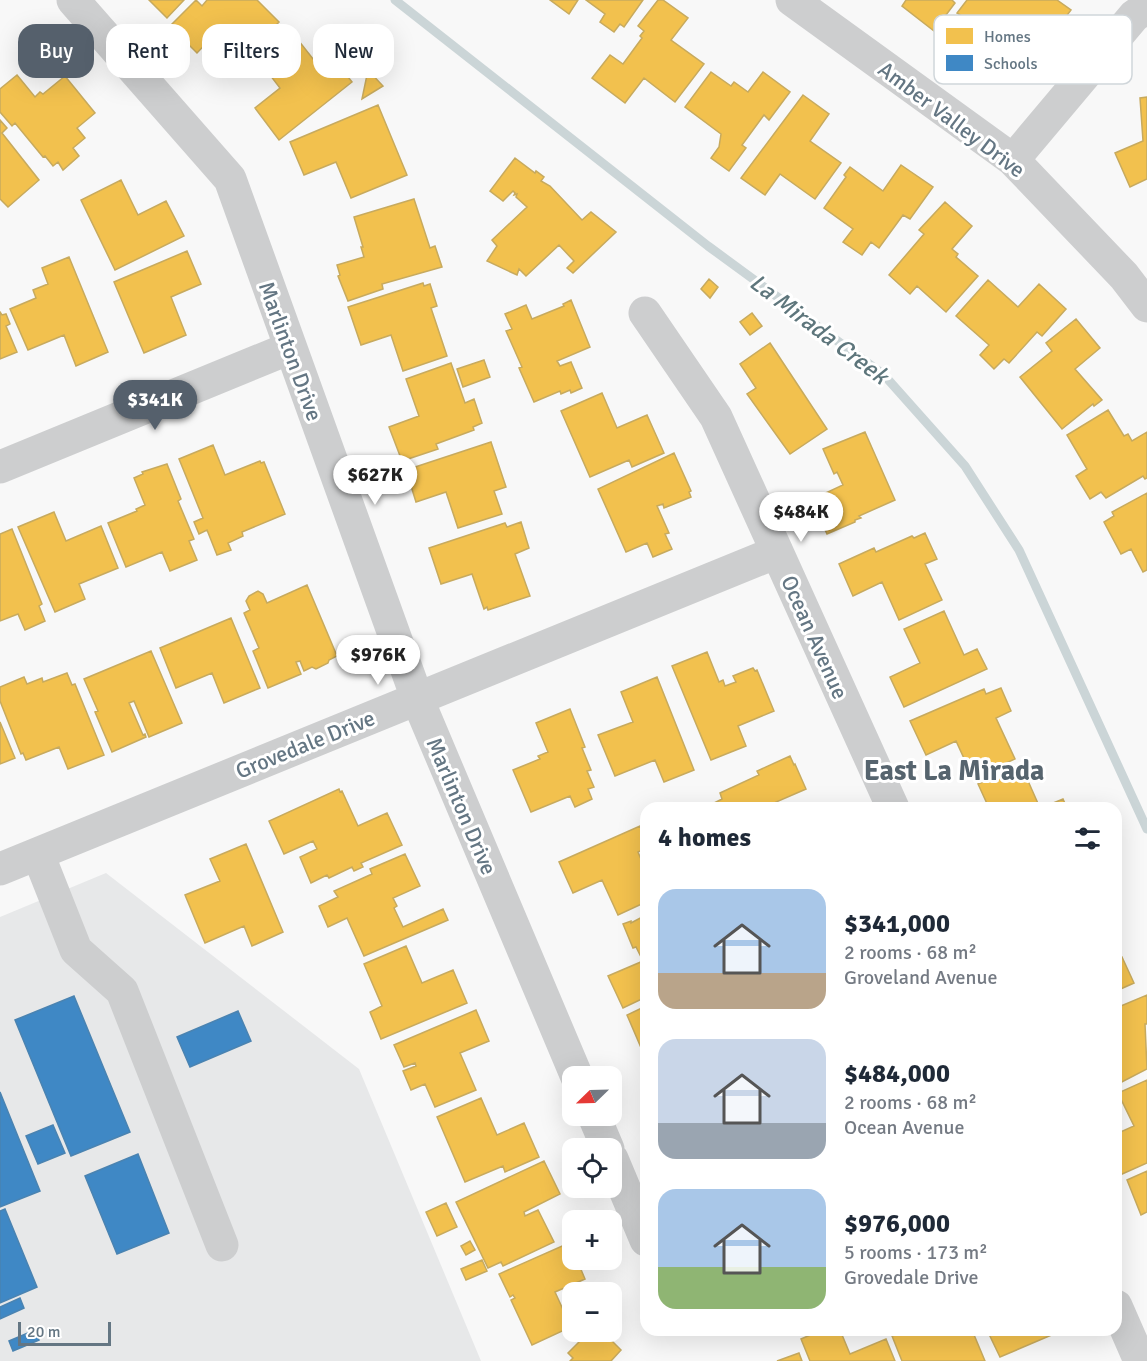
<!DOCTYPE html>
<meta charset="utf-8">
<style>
body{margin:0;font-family:Signika,sans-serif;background:#f2f2f3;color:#1f2937;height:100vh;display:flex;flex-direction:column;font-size:22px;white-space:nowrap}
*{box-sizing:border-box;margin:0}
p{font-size:20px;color:#747a83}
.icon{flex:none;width:33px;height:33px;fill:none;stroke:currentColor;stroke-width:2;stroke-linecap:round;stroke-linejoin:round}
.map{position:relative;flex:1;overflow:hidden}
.drawer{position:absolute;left:640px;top:802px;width:482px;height:534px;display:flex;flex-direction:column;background:#fff;border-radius:18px;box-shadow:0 6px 24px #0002}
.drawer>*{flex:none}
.top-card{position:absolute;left:18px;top:24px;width:532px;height:54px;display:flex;gap:12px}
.needle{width:39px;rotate:247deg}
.controls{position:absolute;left:562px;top:1066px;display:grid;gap:12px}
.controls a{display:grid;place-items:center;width:60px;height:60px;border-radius:12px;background:#fff;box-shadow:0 6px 24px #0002;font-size:30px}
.scale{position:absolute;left:18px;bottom:15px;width:93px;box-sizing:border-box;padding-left:6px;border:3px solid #647683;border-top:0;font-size:16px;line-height:21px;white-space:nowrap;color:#647683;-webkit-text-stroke:4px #fff;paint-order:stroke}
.price{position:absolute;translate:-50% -51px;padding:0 14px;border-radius:21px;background:#fff;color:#222;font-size:20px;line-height:39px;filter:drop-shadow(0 2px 3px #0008)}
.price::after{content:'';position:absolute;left:50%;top:36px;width:18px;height:14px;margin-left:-9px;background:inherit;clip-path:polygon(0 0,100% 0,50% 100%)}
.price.current{background:#55606c;color:#fff}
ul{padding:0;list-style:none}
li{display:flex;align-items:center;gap:18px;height:150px;padding:0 18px}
li span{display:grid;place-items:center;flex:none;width:168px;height:120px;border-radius:18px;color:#555}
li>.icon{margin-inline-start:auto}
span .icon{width:72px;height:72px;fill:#fffc;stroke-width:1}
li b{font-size:26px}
h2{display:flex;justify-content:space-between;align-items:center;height:72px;padding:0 18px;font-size:26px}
.tag{padding:0 21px;border-radius:18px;background:#fff;box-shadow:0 6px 24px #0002;font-size:21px;line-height:54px}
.tag.current{background:#55606c;color:#fff}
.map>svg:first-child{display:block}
.built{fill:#e7e8e9}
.homes{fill:#f2c14e;stroke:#c7aa5e;stroke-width:1.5}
.schools{fill:#3f88c5;stroke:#4a83b1;stroke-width:1.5}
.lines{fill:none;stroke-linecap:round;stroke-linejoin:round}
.stream{stroke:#cbd5d7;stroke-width:9}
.minor{stroke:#cdcecf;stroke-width:33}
.labels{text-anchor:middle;stroke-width:6;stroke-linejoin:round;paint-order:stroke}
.street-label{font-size:22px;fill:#647683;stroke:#fff}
.water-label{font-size:24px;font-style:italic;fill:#5e767c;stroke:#fff}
.district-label{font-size:28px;font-weight:bold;fill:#56646e;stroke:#fff}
.key{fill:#fff;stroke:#d0d6da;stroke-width:1.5}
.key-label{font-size:16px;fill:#647683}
</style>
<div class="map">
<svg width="1147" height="1361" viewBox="0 0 1147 1361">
<rect width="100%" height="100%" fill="#f8f8f8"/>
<path class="built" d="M106,873L359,1069L481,1361H0V917Z"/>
<path class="homes" d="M149,0H184L167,18Z
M196,0L202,6L207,0H257L279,22L252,50L254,52L247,59L219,30L197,53L170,26Z
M550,0H578L569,14Z
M586,0H643L624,27L620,24L614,32L600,22L605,14Z
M658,0H663L688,18L671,40L704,64L675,102L644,78L625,103L592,78L610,55L623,64L642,38L640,36L644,31L638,26Z
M906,0H952L955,3L934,31L902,6Z
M967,0H1057L1071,10L1041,50L1047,54L1033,72L1023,64L1015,75L996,60L994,62L987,57L983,63L948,39L965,18L957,13Z
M291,31L317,64L330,54L352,82L279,140L255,108L280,88L257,58Z
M368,70L383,86L362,99Z
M711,72L731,86L734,82L748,92L763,72L790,92L769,120L764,115L742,145L746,148L729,171L711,158L719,147L721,134L685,107Z
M17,75L35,97L40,92L43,94L65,76L95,113L77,128L85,138L73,148L79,156L63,170L58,162L53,166L45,156L43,157L15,123L12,126L0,112V89Z
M803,95L829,114L810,141L841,163L815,199L780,174L765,195L741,178Z
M1147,97V179L1130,187L1115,153L1143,141L1140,98Z
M378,105L407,175L351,198L336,162L304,175L290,142Z
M0,120L7,128L2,133L39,180L8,207L0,199Z
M515,158L535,173L536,171L544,177L541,181L550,186L582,220L591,212L616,232L573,273L567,268L574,261L559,245L526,276L519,269L517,275L487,261L497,246L492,240L527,207L516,197L517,194L514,195L515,193L513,191L503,201L490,191Z
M901,165L933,187L910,219L903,215L879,248L871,242L862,255L843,242L853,229L824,208L846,177L844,175L850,167L883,191Z
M121,180L138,215L166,201L184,236L115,270L81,200Z
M414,199L430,248L435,246L442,267L382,284L383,289L348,301L338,276L340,275L337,265L364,257L361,247H363L354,217Z
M945,202L972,226L952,249L958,254L956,257L978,276L946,312L917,286L910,294L889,275L924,234L919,230Z
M187,251L201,284L171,297L186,335L144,353L114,282Z
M69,257L108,352L76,366L64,335L28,350L10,309L36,298L33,290L48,284L42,268Z
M709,279L718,287L710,298L701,289Z
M988,280L1018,307L1039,284L1066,309L1042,336L1037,332L1009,363L1004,359L994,369L980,355L989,345L956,316Z
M423,283L424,286L430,284L437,306L431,308L447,356L403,371L391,335L361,345L348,307Z
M571,300L590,347L557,361L560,366L571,362L582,388L571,393L570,390L561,394L560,391L534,402L519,368L522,367L506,331L512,329L505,314L526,305L532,319L564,306L563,304Z
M0,312L2,315L6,314L10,324L6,326L17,352L0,359Z
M752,313L762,326L750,335L740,322Z
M1076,319L1100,348L1075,369L1102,400L1094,406L1093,404L1062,429L1020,377L1052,351L1046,343Z
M770,343L827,429L790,454L747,394L756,388L740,364Z
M484,360L490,377L463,387L457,369Z
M451,363L465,403L474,399L482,423L473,427L474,430L436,444L438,449L402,461L389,427L419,416L406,379Z
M602,393L617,428L647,415L664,453L632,467L629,460L590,477L561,411Z
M1108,410L1124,436L1128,434L1132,441L1147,432V478L1145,479L1143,476L1106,498L1101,492L1090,499L1076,476L1087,469L1067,435Z
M865,432L895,500L859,516L861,518L855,520V522L827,534L810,497L814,496L815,498L843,485L837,472L834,474L823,449Z
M491,442L506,487L494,491L502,514L458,528L446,492L416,502L406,470Z
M213,445L225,475L260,461L261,463L264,462L285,514L242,532L243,536L228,543L231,550L217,555L207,530L199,534L194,522L203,518L179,459Z
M674,453L691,491L689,492L691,497L664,508L663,504L657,506L669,533L665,534L672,549L653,557L647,543L626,552L598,489Z
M167,464L181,499L178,501L194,539L189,541L197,560L170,571L162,552L126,567L108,523L137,511L136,509L145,505L134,478L143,474L142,472Z
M1147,493V570L1143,572L1131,549L1121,554L1104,522L1114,516L1112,512Z
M54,512L66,541L101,526L118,568L79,584L85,599L55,612L18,527Z
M521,522L529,548L515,554L530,596L488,610L487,607L484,609L472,574L441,584L429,548L505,523L507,527Z
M12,529L42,604L39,606L45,621L25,630L18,614L0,621V534Z
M925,533L937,559L925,564L942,600L899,620L882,582L853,596L839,564L874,548L876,552L912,536L914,538Z
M307,585L337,656L329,660L328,663L316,669L312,667L304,671L300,661L296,662L301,674L268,688L253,651L259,648L244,613L250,610L246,601L249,596L258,591L263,594L267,603Z
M944,611L964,655L977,649L987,669L904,707L890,677L920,663L904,629Z
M231,618L260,688L224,703L212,673L176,688L160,648Z
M151,651L182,723L149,737L134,701L129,703L143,735L145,734L146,737L112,752L95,712L98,711L84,679Z
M707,652L719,682L723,680L725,686L736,682L733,676L753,668L755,671L757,670L774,711L738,726L746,746L711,760L672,666Z
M67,673L72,685L75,684L104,755L68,769L59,747L26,760L23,753L21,754L0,701V687L24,677L27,684L42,678L43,682Z
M657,677L694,770L664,782L655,760L615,776L598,735L633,722L621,692Z
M1001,688L1011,711L996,718L1015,759L973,778L956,741L926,755L910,721L984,689L986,694Z
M570,709L585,747L582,748L591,770L587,771L594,787L588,789L592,799L575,807L570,796L531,812L513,770L540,759L538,756L548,752L536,723Z
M0,722L15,758L0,764Z
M790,756L794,765L795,764L806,789L776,802L779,808H709L708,806L722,799L720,793L759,775L757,771Z
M1021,765L1040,808H989L978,784Z
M339,789L340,792L342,791L358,826L387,813L402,845L361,863L363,867L354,871L352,867L329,878L327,875L311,883L300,857L317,849L313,841L284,854L269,821Z
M1063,799L1067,808H1041Z
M640,826L646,840V848L638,852L646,871V902L618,915L602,880L573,893L559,862Z
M246,844L283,932L252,946L244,926L205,943L185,895L220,881L210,859Z
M405,854L420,886L393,898L397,906L394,908L403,927L443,909L448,920L364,956L347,918L328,927L319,906L338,897L334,891L372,874L370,869Z
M646,915V997L623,1008L608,976L643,961L636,947L633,948L623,924L631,921V923Z
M406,946L422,983L453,970L467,1003L381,1039L370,1012L382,1006L364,964Z
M1122,957L1134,983L1116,991V960Z
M1147,995V1024H1145L1147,1069L1116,1085V1008Z
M646,1006V1048L642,1050L627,1015Z
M476,1010L489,1041L460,1053L476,1090L435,1107L425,1084L411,1090L403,1071L416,1066L415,1063L404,1067L394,1045Z
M1147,1080V1163L1120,1175L1116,1167V1134L1134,1126L1118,1093Z
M481,1098L497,1135L524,1123L539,1157L505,1172L503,1166L465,1182L437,1117Z
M544,1161L560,1194L524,1212L525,1216L538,1210L554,1242L503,1266L501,1262L488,1268L456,1202Z
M1147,1171V1212L1141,1215L1127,1180Z
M446,1203L457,1227L437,1236L426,1212Z
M470,1241L475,1250L466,1255L461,1246Z
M569,1243L573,1252V1260H577L585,1279L555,1292L571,1327L532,1345L511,1300L515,1298L513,1295L510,1297L499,1274Z
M482,1260L487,1271L466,1280L461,1269Z
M822,1330H840L850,1354L886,1339L895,1361H810L801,1339Z
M906,1330H972L985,1361H902L892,1336Z
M987,1330H1061V1331L1000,1357Z
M589,1332H603L621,1350L611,1361H570L573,1358L568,1353Z
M799,1353L802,1361H777Z"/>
<path class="schools" d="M74,996L130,1132L71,1156L15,1020Z
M238,1011L251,1041L190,1067L177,1037Z
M0,1092L40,1191L0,1207Z
M53,1125L65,1153L38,1164L26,1136Z
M138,1154L169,1233L117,1254L85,1176Z
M5,1209L37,1287L0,1303V1211Z
M20,1298L24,1308L0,1319V1307Z
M35,1330L39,1340L13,1351L9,1341Z"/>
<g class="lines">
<path class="stream" d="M395,0L708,246L884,375L965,466L1019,550L1147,829"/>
<path class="minor" d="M73,0L230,179L417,698L577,1077
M792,0L1013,160L1124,276L1147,306
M1013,160L1134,16L1147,7
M645,313L716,417L893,808
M0,467L290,348
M38,854L76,950L122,991L222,1245
M0,869L777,552
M594,1116L608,1149
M612,1159L646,1240
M1116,1306L1140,1361"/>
</g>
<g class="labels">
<g class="street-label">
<text transform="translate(952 119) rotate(37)" y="8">Amber Valley Drive</text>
<text transform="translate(291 351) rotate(70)" y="8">Marlinton Drive</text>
<text transform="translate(815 637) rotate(66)" y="8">Ocean Avenue</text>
<text transform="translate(305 744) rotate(-22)" y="8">Grovedale Drive</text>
<text transform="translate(462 806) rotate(67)" y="8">Marlinton Drive</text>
</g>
<g class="water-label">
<text transform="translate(819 329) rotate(37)" y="8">La Mirada Creek</text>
</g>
<g class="district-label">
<text x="954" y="780">East La Mirada</text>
</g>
</g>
<rect x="934" y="15" width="198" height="69" rx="9" class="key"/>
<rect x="946" y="28" width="27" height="16" fill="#f2c14e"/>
<rect x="946" y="55" width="27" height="16" fill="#3f88c5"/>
<g class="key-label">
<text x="984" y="42">Homes</text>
<text x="984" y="69">Schools</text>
</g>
</svg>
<div class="controls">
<a><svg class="needle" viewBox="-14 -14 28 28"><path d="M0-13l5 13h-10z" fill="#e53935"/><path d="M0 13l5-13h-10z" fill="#747a83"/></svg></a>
<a><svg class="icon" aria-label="locate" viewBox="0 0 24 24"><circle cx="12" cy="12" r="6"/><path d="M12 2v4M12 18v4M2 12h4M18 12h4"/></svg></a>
<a>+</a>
<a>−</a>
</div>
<div class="scale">20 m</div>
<b class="price current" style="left:155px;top:431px">$341K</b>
<b class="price" style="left:375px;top:506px">$627K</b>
<b class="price" style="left:801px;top:543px">$484K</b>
<b class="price" style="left:378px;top:686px">$976K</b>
<div class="top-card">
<a class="tag current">Buy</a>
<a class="tag">Rent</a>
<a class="tag">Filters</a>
<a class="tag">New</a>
</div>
<section class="drawer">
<h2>4 homes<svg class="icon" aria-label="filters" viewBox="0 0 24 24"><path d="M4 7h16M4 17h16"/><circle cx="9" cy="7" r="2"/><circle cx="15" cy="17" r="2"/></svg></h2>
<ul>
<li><span style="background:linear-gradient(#a9c7e8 70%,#b9a48a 0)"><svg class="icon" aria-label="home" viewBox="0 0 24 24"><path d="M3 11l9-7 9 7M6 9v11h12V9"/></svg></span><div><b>$341,000</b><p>2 rooms · 68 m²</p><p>Groveland Avenue</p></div></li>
<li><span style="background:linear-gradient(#c9d6e8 70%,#9aa5b1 0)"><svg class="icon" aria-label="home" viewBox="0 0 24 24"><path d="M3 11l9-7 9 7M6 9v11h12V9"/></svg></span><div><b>$484,000</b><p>2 rooms · 68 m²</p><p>Ocean Avenue</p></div></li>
<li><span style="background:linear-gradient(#a9c7e8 65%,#8fb573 0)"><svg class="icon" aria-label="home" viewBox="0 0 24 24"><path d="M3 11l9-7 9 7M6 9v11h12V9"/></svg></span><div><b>$976,000</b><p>5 rooms · 173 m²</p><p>Grovedale Drive</p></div></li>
</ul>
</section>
</div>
